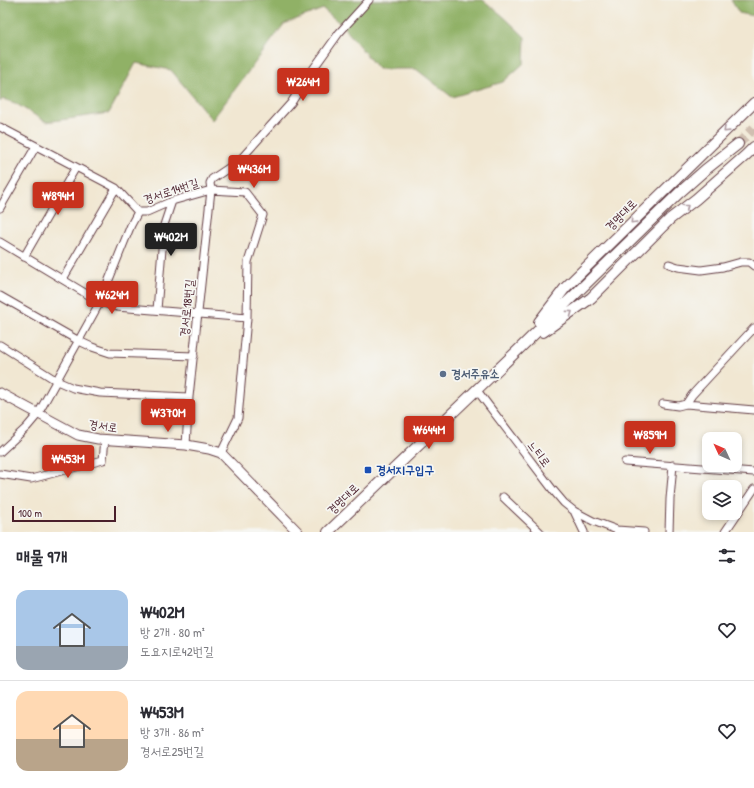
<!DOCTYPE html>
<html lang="ko">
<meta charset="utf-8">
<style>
body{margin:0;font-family:"Patrick Hand","Poor Story",sans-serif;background:#f7f7f7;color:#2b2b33;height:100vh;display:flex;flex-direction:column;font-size:15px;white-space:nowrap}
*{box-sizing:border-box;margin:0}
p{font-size:13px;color:#7c7c81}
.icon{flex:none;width:22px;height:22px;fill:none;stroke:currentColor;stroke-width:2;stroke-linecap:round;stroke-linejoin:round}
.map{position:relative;height:532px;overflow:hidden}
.side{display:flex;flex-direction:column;background:#fff;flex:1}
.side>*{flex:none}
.needle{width:26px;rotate:314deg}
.fabs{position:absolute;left:702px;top:432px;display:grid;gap:8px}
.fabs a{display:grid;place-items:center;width:40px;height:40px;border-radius:8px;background:#fff;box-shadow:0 2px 6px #0003;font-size:20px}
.scale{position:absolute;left:12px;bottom:10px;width:104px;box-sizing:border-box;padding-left:4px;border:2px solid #4a1f2b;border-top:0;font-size:11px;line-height:14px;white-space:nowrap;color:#4a1f2b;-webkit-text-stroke:3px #f6f6f2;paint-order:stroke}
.price{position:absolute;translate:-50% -34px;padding:0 9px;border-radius:4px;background:#c8321e;color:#fff;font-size:13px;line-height:26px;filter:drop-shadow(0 1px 2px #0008)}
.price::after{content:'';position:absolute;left:50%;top:24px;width:12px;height:9px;margin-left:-6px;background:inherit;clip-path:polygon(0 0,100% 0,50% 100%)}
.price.active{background:#222;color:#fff}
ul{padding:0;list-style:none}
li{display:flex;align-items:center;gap:12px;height:100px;padding:0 16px}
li+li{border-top:1px solid #e1e1e2}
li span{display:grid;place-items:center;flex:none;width:112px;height:80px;border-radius:12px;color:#555}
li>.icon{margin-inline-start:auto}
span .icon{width:48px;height:48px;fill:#fffc;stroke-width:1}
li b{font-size:17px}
h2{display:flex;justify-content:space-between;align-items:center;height:48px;padding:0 16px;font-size:17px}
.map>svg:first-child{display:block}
.forest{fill:#90b166;stroke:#6d6848}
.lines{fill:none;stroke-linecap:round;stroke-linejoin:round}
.secondary-tunnel{stroke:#d0bfb1;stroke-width:10;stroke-dasharray:10 5;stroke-linecap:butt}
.minor-casing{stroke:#633d44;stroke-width:9}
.tertiary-casing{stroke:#633d44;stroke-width:11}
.secondary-casing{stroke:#633d44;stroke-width:12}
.minor{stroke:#fff;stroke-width:7}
.tertiary{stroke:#fff;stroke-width:9}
.secondary{stroke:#fff;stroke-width:10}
.oneway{stroke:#ae9aa0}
.service-dot{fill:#5c6f8a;stroke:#f6f6f2;stroke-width:1.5}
.transit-dot{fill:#1a4fb4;stroke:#f6f6f2;stroke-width:1.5}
.labels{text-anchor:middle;stroke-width:3.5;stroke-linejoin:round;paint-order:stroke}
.street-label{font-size:12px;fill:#4a1f2b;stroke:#f6f6f2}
.service-label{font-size:12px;font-weight:bold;fill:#4e5e75;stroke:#f6f6f2;text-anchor:start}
.transit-label{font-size:12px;font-weight:bold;fill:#164399;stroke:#f6f6f2;text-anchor:start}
</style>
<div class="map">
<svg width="754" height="532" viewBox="0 0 754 532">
<rect width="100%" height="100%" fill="#f6f6f2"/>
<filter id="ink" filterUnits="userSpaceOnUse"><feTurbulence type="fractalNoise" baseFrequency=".025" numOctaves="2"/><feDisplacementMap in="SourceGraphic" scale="8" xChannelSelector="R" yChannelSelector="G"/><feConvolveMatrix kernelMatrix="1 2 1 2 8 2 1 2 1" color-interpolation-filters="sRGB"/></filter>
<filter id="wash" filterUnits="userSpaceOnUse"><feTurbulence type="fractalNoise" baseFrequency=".012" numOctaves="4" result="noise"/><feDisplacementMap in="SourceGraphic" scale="16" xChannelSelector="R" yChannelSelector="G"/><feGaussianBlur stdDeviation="0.9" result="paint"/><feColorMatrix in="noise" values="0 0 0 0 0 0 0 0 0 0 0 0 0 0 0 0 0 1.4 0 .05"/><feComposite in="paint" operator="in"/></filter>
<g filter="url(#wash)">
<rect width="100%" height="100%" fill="#f1e7d2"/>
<path class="forest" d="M0,0H483L503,16L525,37L524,63L503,82L452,97L416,69H378L342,25L323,9L284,24L212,120L171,70L136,63L109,113L46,122L15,103L3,99L0,102Z
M731,0H754V16L739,13Z"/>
</g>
<g filter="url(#ink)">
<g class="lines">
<path class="secondary-tunnel" d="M738,144L754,128"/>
<defs>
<path id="minor" d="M0,127L116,188L138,212H147L172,201L211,190L245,192L263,215L248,262L247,318L238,418L221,453
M0,208L36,146
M0,242L100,302L117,307L247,318
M24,257L76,167
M669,264L678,267L701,270L723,267L741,262H749L754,266
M63,279L116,188
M0,296L79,341L92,347L110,353L194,356
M157,310L164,225L172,201
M0,345L57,381L73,388L100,393L189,397
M476,389L553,490L564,503L574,511L584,532
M663,404L678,406L686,404L692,395L754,328
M686,404L754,410
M186,445L189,397L211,190L210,183L212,179L239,161L291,103L311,72L339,33L369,0
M0,452L27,427L38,414L100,302L131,225L138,212
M625,462L754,472
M0,474L31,479L103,460L105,439
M503,497L540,532
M574,511L593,521L617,530L644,532
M669,532L670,499L673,465
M725,532L754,489"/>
<path id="tertiary" d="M0,393L78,435L98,439L186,445L209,449L221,453L298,532"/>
<path id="secondary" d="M539,322L565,288L754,103
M543,332L591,298L670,219L696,199L746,155L754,147
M328,532L516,352L679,193L705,170L738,144"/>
</defs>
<use href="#minor" class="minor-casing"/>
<use href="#tertiary" class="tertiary-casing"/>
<use href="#secondary" class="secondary-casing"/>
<use href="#minor" class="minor"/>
<use href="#tertiary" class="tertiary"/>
<use href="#secondary" class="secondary"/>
</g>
<defs><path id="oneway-chevron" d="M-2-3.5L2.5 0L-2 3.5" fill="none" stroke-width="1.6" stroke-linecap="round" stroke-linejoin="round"/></defs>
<g class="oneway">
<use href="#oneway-chevron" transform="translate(726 130) rotate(136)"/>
<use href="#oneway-chevron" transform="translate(686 207) rotate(-39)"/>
<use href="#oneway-chevron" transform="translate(633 221) rotate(135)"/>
<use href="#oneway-chevron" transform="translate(570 313) rotate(-36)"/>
</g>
</g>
<circle class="service-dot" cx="443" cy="374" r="4"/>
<rect class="transit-dot" x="364" y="466" width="8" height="8" rx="2"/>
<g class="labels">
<g class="street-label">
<text transform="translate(171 191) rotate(-18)" y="4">경서로14번길</text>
<text transform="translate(621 215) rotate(-45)" y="4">경명대로</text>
<text transform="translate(187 308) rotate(-84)" y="4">경서로18번길</text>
<text transform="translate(103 426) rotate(8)" y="4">경서로</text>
<text transform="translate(539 454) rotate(53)" y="4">느티로</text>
<text transform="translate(343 499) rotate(-44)" y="4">경명대로</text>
</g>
<g class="service-label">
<text x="451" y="378">경서주유소</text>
</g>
<g class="transit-label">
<text x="376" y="474">경서지구입구</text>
</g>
</g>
</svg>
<div class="fabs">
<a><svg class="needle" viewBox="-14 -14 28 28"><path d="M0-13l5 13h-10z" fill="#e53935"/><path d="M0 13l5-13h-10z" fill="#7c7c81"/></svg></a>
<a><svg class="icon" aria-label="layers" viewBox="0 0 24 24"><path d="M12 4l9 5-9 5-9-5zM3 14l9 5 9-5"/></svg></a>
</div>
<div class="scale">100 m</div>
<b class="price" style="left:303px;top:102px">₩264M</b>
<b class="price" style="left:254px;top:189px">₩436M</b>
<b class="price" style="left:58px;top:216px">₩894M</b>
<b class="price active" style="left:171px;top:257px">₩402M</b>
<b class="price" style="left:112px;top:315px">₩624M</b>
<b class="price" style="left:168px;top:433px">₩370M</b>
<b class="price" style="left:429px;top:450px">₩644M</b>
<b class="price" style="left:650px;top:455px">₩859M</b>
<b class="price" style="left:68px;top:479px">₩453M</b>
</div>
<section class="side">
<h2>매물 9개<svg class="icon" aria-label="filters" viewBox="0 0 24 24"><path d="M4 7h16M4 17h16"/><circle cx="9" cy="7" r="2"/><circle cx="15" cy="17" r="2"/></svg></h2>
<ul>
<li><span style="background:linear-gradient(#a9c7e8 70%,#9aa5b1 0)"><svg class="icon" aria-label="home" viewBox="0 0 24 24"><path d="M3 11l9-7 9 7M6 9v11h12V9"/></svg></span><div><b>₩402M</b><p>방 2개 · 80 m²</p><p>도요지로42번길</p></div><svg class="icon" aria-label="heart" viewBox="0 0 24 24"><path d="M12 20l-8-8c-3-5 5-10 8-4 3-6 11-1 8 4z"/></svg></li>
<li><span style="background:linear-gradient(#ffd9b3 60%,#b9a48a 0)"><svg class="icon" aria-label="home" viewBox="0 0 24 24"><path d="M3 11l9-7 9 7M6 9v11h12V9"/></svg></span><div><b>₩453M</b><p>방 3개 · 86 m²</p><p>경서로25번길</p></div><svg class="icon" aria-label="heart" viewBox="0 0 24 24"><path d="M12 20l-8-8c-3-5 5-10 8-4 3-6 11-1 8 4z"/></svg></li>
</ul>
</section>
